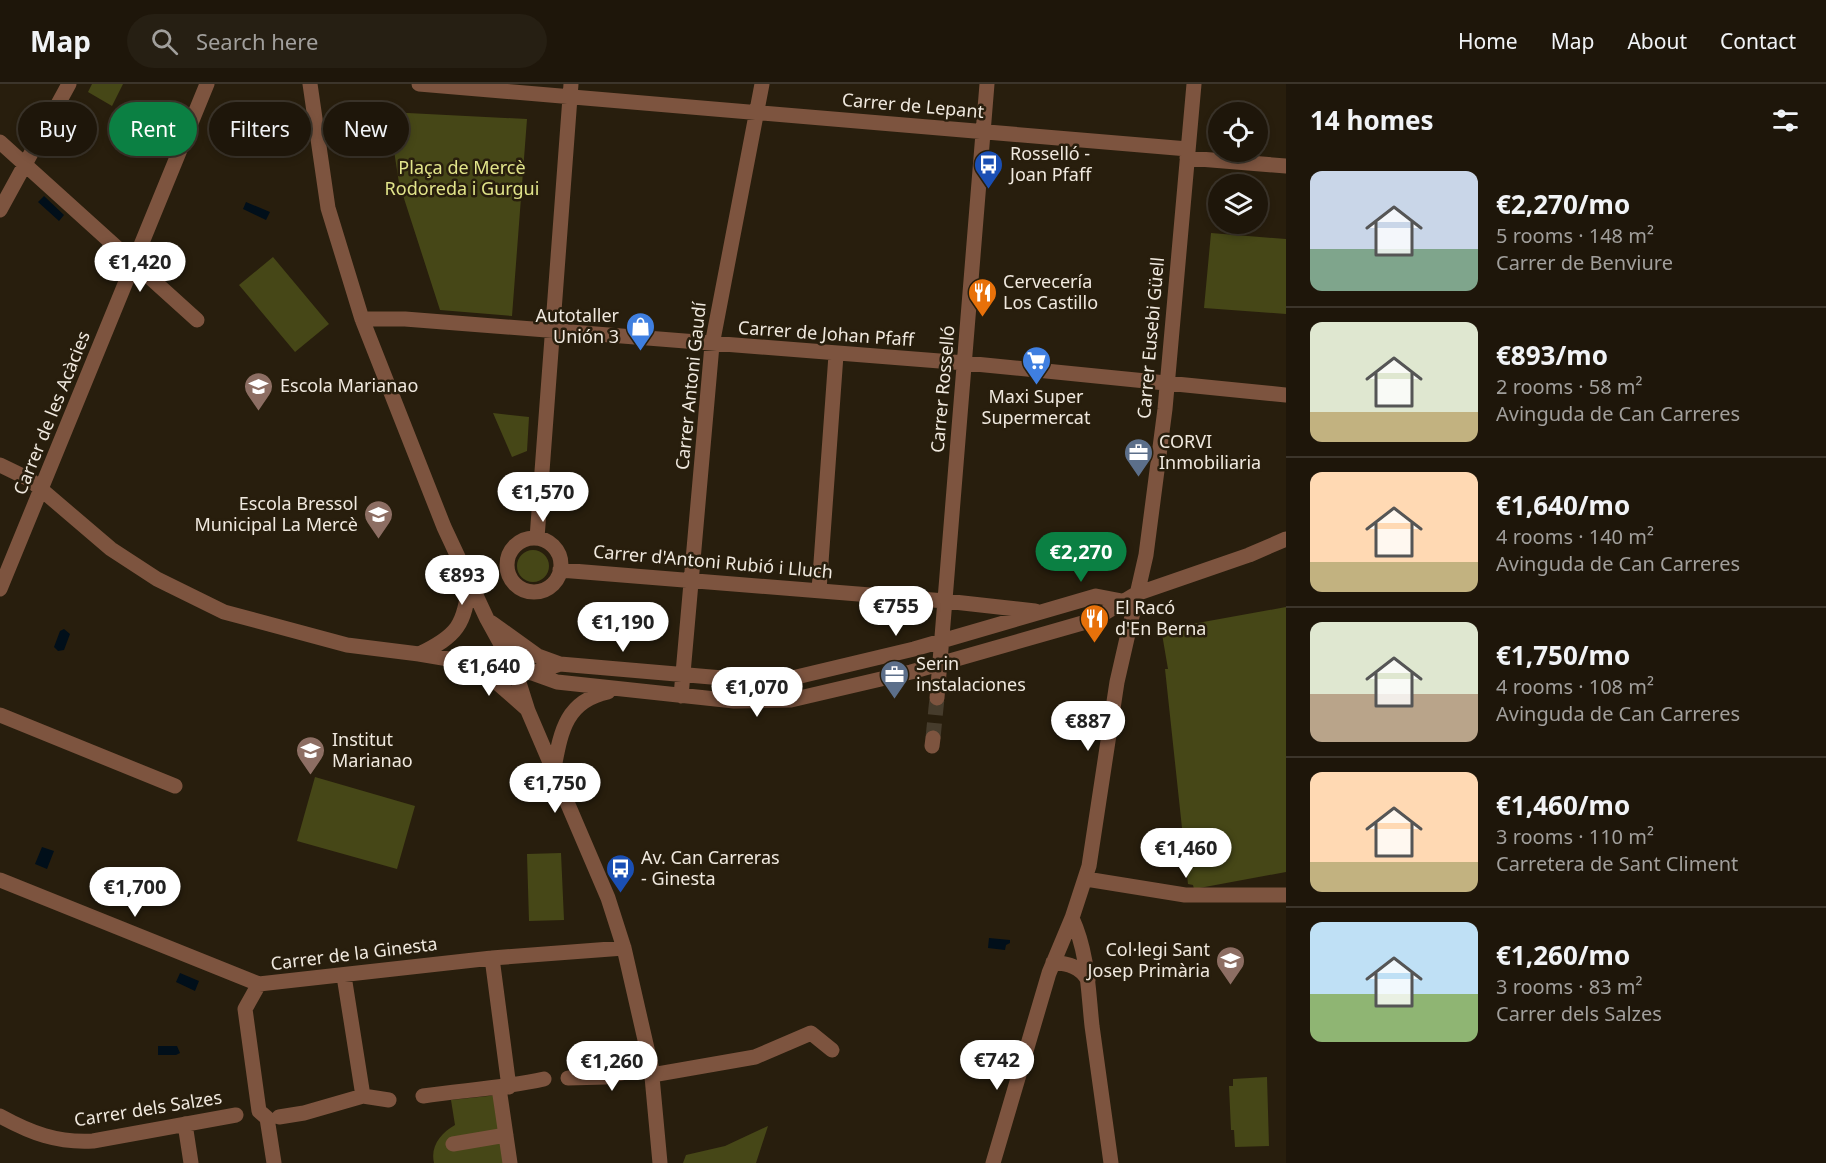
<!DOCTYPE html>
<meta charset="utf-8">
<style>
body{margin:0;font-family:"Noto Sans",sans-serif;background:#261f13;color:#f1f3f6;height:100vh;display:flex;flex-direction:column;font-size:22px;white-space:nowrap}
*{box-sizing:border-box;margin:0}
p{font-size:20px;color:#a19f9c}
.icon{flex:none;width:33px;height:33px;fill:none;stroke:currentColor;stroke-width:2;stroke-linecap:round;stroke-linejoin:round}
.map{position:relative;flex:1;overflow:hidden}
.sheet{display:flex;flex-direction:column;background:#1e160a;width:540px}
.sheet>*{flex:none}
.hud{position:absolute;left:18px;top:18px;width:570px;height:54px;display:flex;gap:12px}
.fabs{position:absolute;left:1208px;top:18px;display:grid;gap:12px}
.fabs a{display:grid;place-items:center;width:60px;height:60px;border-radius:50%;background:#1e160a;box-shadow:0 3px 9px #0003,0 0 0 2px #3c352b;font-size:30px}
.price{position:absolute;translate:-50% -51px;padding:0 14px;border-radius:21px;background:#fff;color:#222;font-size:20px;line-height:39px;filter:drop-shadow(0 2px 3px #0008)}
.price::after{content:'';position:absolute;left:50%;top:36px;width:18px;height:14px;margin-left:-9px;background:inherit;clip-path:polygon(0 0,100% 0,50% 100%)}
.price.current{background:#0b8043;color:#fff}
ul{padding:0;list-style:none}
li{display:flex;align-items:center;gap:18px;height:150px;padding:0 24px}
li+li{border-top:2px solid #3c352b}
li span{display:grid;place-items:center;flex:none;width:168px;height:120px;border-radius:12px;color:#555}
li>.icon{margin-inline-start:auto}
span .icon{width:72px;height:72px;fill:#fffc;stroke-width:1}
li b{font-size:26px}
h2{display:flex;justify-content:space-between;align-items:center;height:72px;padding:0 24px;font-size:26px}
.pill{padding:0 21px;border-radius:27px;background:#1e160a;box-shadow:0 3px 9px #0003,0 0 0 2px #3c352b;font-size:21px;line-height:54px}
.pill.current{background:#0b8043;color:#fff}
header{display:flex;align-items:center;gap:36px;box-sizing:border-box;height:84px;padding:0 30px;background:#1e160a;border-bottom:2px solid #3c352b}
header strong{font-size:28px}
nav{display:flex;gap:33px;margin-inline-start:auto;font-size:21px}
.search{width:420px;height:54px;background:#261f13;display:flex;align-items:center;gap:15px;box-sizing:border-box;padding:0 21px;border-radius:33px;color:#a19f9c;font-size:22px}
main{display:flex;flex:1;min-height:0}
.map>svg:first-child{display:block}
.green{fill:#464717}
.water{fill:#010f1a}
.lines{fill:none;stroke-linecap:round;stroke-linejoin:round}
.minor-tunnel{stroke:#463c2c;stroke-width:15;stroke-dasharray:15 8;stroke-linecap:butt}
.minor{stroke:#7d543f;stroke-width:15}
.labels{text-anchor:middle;stroke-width:5;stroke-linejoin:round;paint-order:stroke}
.street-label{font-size:18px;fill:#f0e9df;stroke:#281e0d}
.poi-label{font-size:18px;fill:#f0e9df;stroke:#281e0d;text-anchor:start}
.park-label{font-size:18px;fill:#e1e48a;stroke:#281e0d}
</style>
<header>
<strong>Map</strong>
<div class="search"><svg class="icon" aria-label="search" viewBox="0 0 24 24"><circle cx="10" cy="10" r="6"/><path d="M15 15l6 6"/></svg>Search here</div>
<nav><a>Home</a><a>Map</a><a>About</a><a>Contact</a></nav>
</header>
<main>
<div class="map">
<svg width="1286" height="1079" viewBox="0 0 1286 1079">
<rect width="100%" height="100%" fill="#281e0d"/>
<path class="green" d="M92,0H123L112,22L88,8Z
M388,28L527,35L512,232L440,226L399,99Z
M1211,149L1286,155V230L1204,224Z
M273,173L329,240L295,268L239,201Z
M493,329L529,333L527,367L512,373Z
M517 482a16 16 0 1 1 32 0a16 16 0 1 1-32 0Z
M1286,523V788L1194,805L1193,801L1188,800L1165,585H1168L1162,550L1193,545L1192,540Z
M315,693L415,722L397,785L297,757Z
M561,769L564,836L529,837L527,770Z
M1267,993L1269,1062L1235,1063L1234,1046H1231L1229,1002H1233V995Z
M498,1011L507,1079H434C430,1062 441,1049 455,1041L451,1016Z
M768,1042L756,1079H683L686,1071L725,1062Z"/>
<path class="water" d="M44,112L64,131L59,137L38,118Z
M246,118L270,128L266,136L243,125Z
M64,545L70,550L64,566L58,567L54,563L60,547Z
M42,763L54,767L47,785L35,780Z
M989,854L1010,856V859L1006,861L1005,866L988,864Z
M180,889L199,897L195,907L176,898Z
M158,962H177L180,969L176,971H158Z"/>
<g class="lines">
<path class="minor-tunnel" d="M933,654L937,614"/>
<path class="minor" d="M310,0L328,124L362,235L444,443L487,535L515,586L528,627L608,814L624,864L651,982L660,1079
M419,0L1188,65
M0,58L197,236
M1187,74L1286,82
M0,126L69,0
M362,235H405L965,279L1286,311
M0,381L29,395L111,465L157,495L224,528L347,561L419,570L532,589L557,598L734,617L791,616L911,588L1093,536L1136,510L1249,471L1286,455
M537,454L571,0
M507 481a27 27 0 1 1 54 0a27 27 0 1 1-54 0Z
M560,486L945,517L1035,527
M0,505L207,0
M819,506L836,271
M492,539L538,572L560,580
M419,570C457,552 465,541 469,499
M473,582L486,589L527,625
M532,589L560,580L746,596L788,595L914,565L1096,512L1122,517
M681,612L712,261L762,0
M937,614L987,0
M0,631L175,702
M932,662L933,654
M554,684C561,647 566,617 608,608
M1086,795L1185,811H1286
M0,796L259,900L492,874L624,864
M1072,834C1088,869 1088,905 1092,942C1098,988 1105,1033 1111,1079
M492,874L509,1003
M1053,878C1068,880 1080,882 1088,896
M344,892L363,1012
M259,900L245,925L259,1027L267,1034L274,1079
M652,991L755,973L811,949L832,966
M568,994L605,993L651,982
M499,1004L510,1079
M423,1012C464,1006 504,1004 544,995
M0,1032C31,1049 57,1059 93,1057L236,1031
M279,1033L304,1029L363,1012L389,1016
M185,1040L191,1079
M453,1060L506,1051
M993,1079L1049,889L1072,834L1089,782L1117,598L1146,471L1165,325L1194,0"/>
</g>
<defs>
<symbol id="bus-pin" viewBox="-11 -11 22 30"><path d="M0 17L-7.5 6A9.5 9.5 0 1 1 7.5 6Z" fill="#1a4fb4" stroke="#281e0d"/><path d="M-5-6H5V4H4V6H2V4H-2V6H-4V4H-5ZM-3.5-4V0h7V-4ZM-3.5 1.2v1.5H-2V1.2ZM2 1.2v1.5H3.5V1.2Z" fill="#fff"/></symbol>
<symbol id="restaurant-pin" viewBox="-11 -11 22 30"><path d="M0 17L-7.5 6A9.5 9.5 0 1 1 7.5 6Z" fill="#e8710a" stroke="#281e0d"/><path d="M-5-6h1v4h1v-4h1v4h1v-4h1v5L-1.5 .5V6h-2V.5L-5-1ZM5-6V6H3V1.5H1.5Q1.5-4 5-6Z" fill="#fff"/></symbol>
<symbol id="shop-pin" viewBox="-11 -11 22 30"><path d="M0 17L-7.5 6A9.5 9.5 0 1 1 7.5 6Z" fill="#3f7fe0" stroke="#281e0d"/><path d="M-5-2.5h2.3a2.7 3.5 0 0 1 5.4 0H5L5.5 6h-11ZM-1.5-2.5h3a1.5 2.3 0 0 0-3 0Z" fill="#fff"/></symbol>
<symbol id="supermarket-pin" viewBox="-11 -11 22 30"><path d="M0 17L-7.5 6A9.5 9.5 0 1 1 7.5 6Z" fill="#3f7fe0" stroke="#281e0d"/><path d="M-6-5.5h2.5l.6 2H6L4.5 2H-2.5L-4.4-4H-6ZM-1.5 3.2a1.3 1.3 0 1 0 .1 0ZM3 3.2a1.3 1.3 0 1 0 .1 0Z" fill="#fff"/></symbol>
<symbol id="school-pin" viewBox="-11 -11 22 30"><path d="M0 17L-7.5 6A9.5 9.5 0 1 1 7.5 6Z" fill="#8d6e63" stroke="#281e0d"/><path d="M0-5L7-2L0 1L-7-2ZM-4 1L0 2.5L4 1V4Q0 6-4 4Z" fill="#fff"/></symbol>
<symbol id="office-pin" viewBox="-11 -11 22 30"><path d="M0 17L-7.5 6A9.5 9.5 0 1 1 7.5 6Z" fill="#5c6f8a" stroke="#281e0d"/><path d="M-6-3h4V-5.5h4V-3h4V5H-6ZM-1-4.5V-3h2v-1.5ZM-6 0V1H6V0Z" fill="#fff"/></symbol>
</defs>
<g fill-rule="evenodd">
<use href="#bus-pin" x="972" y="64" width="33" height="45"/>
<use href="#restaurant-pin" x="966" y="192" width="33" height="45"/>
<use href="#shop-pin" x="624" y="226" width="33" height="45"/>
<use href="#supermarket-pin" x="1020" y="260" width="33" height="45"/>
<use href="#school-pin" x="242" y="286" width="33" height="45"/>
<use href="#office-pin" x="1122" y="352" width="33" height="45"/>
<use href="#school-pin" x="362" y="414" width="33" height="45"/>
<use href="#restaurant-pin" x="1078" y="518" width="33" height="45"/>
<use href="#office-pin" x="878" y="574" width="33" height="45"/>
<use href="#school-pin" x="294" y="650" width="33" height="45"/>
<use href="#bus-pin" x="604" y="768" width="33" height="45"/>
<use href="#school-pin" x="1214" y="860" width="33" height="45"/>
</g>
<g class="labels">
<g class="street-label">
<text transform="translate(913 22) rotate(5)" y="6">Carrer de Lepant</text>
<text transform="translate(826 250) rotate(4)" y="6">Carrer de Johan Pfaff</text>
<text transform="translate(1151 254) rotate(-85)" y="6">Carrer Eusebi Güell</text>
<text transform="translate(691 302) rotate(-84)" y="6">Carrer Antoni Gaudí</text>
<text transform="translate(943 305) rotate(-85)" y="6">Carrer Rosselló</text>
<text transform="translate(52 329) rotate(-68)" y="6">Carrer de les Acàcies</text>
<text transform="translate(713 478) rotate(5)" y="6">Carrer d'Antoni Rubió i Lluch</text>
<text transform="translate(354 870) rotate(-7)" y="6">Carrer de la Ginesta</text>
<text transform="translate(148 1025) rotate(-9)" y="6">Carrer dels Salzes</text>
</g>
<g class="poi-label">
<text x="1010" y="76">Rosselló -<tspan x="1010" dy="21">Joan Pfaff</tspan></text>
<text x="1003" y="204">Cervecería<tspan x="1003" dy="21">Los Castillo</tspan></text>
<text x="619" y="238" text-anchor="end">Autotaller<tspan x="619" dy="21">Unión 3</tspan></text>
<text x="280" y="308">Escola Marianao</text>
<text x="1036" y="319" text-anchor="middle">Maxi Super<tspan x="1036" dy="21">Supermercat</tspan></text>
<text x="1159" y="364">CORVI<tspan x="1159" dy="21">Inmobiliaria</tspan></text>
<text x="358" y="426" text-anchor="end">Escola Bressol<tspan x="358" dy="21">Municipal La Mercè</tspan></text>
<text x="1115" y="530">El Racó<tspan x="1115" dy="21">d'En Berna</tspan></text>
<text x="916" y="586">Serin<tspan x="916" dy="21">instalaciones</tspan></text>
<text x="332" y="662">Institut<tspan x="332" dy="21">Marianao</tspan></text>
<text x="641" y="780">Av. Can Carreras<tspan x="641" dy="21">- Ginesta</tspan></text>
<text x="1210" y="872" text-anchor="end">Col·legi Sant<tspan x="1210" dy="21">Josep Primària</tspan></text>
</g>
<g class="park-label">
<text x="462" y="90">Plaça de Mercè<tspan x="462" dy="21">Rodoreda i Gurgui</tspan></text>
</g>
</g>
</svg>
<div class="fabs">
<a><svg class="icon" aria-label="locate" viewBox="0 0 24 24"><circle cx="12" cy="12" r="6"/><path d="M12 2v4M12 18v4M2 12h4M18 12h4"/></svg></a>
<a><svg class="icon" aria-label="layers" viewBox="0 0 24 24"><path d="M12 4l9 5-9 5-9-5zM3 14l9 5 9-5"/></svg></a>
</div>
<b class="price" style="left:140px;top:209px">€1,420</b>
<b class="price" style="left:543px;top:439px">€1,570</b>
<b class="price current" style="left:1081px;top:499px">€2,270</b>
<b class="price" style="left:462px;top:522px">€893</b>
<b class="price" style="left:896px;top:553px">€755</b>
<b class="price" style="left:623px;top:569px">€1,190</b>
<b class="price" style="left:489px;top:613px">€1,640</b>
<b class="price" style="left:757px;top:634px">€1,070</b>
<b class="price" style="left:1088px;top:668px">€887</b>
<b class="price" style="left:555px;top:730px">€1,750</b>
<b class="price" style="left:1186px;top:795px">€1,460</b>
<b class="price" style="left:135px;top:834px">€1,700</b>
<b class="price" style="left:997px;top:1007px">€742</b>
<b class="price" style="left:612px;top:1008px">€1,260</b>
<div class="hud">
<a class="pill">Buy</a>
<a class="pill current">Rent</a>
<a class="pill">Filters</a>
<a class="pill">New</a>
</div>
</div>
<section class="sheet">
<h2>14 homes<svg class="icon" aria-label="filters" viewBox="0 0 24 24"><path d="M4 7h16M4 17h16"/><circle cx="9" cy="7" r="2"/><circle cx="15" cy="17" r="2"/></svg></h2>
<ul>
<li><span style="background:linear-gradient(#c9d6e8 65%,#7fa58c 0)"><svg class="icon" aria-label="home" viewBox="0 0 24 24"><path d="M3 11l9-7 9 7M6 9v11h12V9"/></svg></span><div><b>€2,270/mo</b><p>5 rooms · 148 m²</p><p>Carrer de Benviure</p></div></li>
<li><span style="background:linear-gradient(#dfe7d0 75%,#c2b280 0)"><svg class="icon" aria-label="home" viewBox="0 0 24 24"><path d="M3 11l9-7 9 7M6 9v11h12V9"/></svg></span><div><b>€893/mo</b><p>2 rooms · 58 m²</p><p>Avinguda de Can Carreres</p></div></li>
<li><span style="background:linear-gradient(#ffd9b3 75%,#c2b280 0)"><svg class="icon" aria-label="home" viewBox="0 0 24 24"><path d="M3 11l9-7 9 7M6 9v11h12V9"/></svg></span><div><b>€1,640/mo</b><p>4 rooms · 140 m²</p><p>Avinguda de Can Carreres</p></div></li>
<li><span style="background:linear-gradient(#dfe7d0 60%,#b9a48a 0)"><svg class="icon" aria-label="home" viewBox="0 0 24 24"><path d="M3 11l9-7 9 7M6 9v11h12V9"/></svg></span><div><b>€1,750/mo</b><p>4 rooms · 108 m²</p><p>Avinguda de Can Carreres</p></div></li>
<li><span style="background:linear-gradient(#ffd9b3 75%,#c2b280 0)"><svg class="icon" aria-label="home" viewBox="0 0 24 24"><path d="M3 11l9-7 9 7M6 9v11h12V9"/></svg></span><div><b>€1,460/mo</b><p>3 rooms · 110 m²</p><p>Carretera de Sant Climent</p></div></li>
<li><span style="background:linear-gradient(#bfe0f5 60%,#8fb573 0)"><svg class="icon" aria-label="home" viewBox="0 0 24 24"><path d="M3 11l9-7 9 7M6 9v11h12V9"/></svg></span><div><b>€1,260/mo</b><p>3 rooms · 83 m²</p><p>Carrer dels Salzes</p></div></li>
</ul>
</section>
</main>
